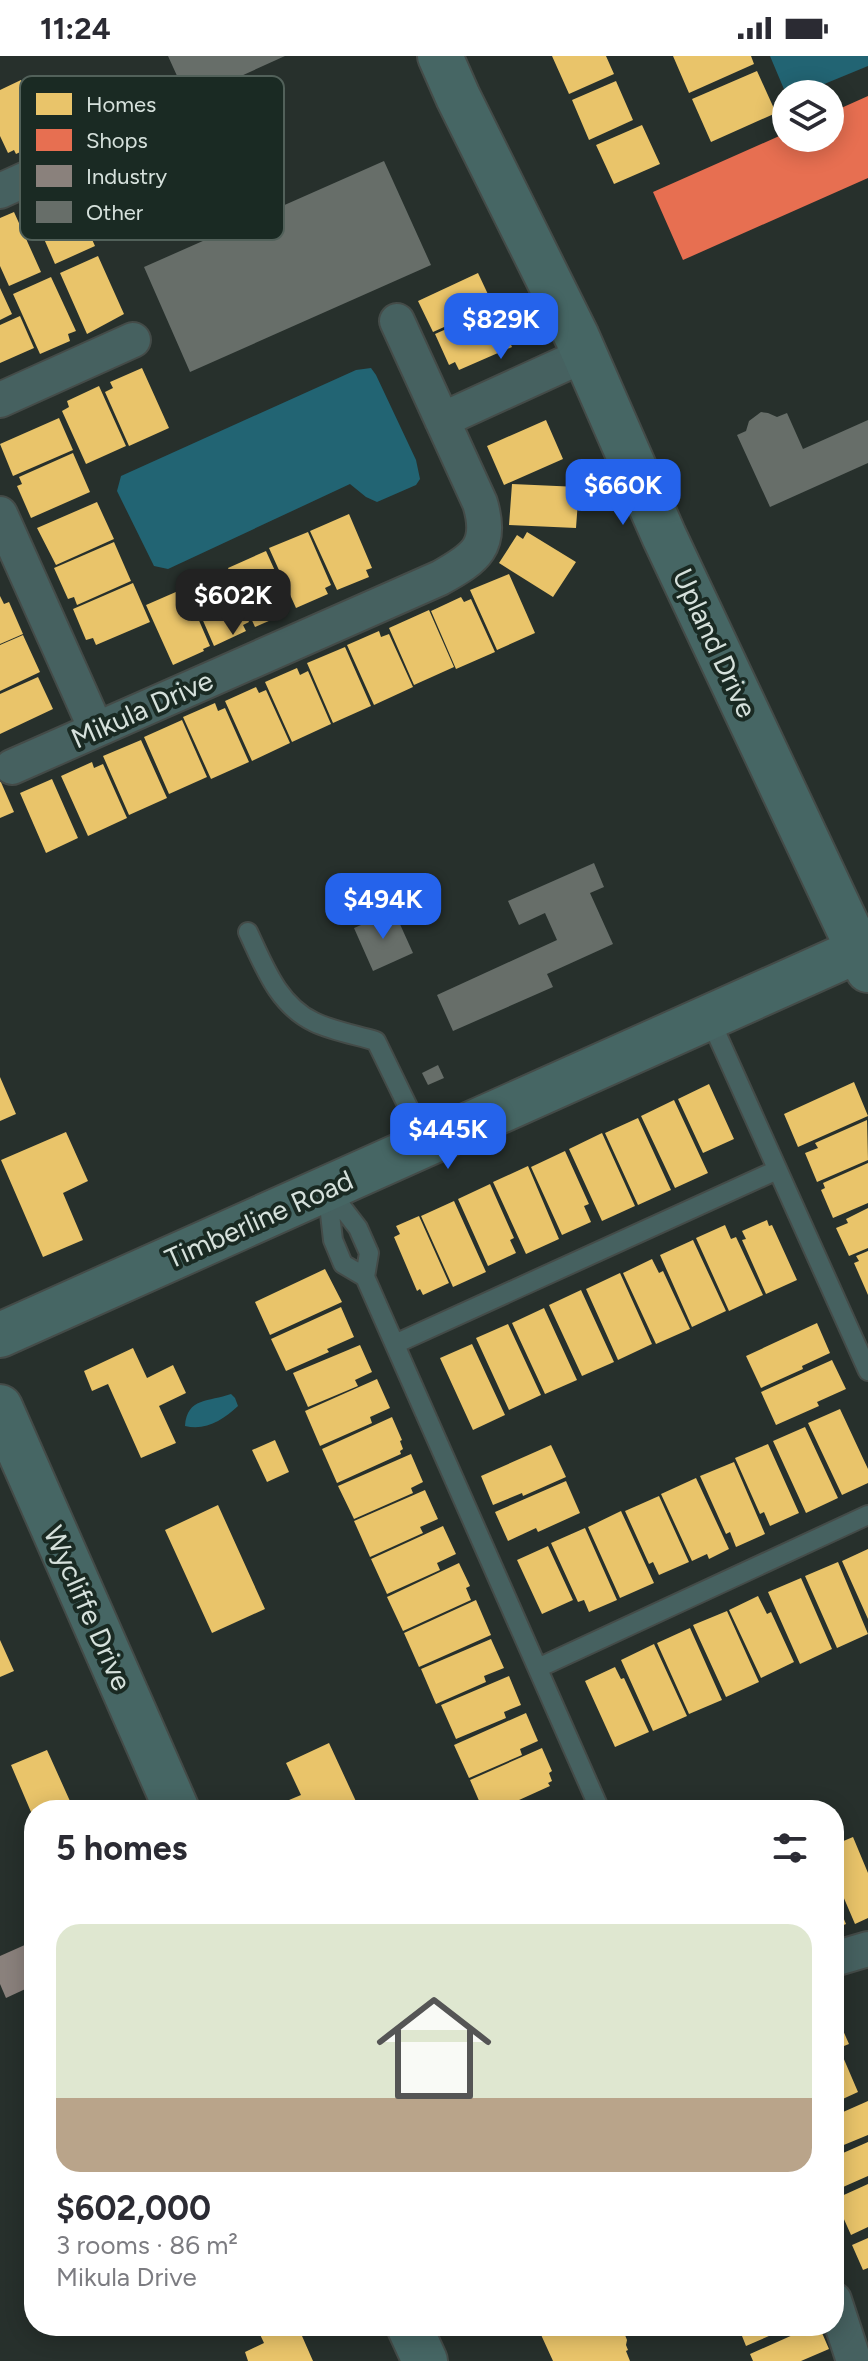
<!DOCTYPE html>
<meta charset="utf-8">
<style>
body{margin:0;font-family:Figtree,sans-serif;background:#f2f2f3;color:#2b2b33;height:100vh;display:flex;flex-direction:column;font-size:30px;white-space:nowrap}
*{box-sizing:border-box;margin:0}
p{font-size:26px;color:#7c7c81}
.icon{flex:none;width:44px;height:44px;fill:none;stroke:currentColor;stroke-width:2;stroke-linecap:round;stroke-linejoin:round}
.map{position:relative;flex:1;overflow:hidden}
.details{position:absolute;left:24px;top:1744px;width:820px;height:536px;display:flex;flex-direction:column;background:#fff;border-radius:32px;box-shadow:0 4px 20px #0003}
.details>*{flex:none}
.controls{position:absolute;left:772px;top:24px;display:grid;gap:16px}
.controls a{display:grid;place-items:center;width:72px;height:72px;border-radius:50%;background:#fff;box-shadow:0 4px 20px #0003;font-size:40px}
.price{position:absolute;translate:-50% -68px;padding:0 18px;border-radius:16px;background:#2563eb;color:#fff;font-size:26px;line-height:52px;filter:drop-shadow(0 2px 4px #0008)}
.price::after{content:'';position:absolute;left:50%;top:48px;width:24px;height:18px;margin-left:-12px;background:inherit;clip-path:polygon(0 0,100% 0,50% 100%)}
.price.active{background:#222;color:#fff}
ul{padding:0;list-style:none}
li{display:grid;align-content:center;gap:16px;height:424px;padding:0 32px}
li span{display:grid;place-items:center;height:248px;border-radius:24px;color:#555}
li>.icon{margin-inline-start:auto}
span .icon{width:144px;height:144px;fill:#fffc;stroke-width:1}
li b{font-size:34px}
h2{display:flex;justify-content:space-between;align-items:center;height:96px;padding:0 32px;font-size:34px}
.status{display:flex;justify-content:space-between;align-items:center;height:56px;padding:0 40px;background:#fff;direction:ltr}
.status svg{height:22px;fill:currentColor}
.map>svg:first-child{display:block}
.water{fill:#226473}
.homes{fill:#e9c46a}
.shops{fill:#e76f51}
.industry{fill:#8a817c}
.building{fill:#676e69}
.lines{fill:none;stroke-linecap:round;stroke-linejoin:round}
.lane-casing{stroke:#444b48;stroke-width:22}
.street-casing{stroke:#444b48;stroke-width:38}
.secondary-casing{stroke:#444b48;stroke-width:48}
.lane{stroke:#466160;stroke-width:18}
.street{stroke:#466160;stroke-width:34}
.secondary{stroke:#466664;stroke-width:44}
.labels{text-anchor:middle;stroke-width:8;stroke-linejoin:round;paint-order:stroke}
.street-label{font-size:28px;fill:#d6e1dc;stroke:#1a2a23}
.key{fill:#1a2a23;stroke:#52615a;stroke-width:2}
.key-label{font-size:22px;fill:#d6e1dc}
</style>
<div class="status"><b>11:24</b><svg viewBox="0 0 49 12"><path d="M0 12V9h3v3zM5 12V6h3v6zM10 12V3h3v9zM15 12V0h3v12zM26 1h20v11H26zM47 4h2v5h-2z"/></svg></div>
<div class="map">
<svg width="868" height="2305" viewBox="0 0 868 2305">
<rect width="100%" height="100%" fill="#27302c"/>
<path class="water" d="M770,0H868V10L800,38H786Z
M371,312L376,319L416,404L420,423L416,429L377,446L366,441L350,428L168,513L154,510L117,435L121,420L356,314Z
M231,1338L235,1342L238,1350C223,1364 206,1375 185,1370C187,1341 209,1346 231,1338Z"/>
<path class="homes" d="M552,0H606L614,18L569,38Z
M673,0H751L754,8L689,37Z
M757,15L776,57L711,86L692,43Z
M21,24L48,83L16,98L14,94L8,97L0,80V34Z
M616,25L633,64L589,84L572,44Z
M642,69L660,108L614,128L596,89Z
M70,135L95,190L55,208L31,153Z
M14,156L41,216L9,230L0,210V162Z
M98,200L124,258L87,278L60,217Z
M478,217L493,249L433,276L418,245Z
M51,221L76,275L68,278L70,285L40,298L13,238Z
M0,232L12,258L0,264Z
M494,252L512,291L459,314L455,306L449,309L435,278Z
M20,260L34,292L0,307V269Z
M142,312L169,372L129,390L105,336L113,332L110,326Z
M99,330L126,390L86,408L62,355L69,351L67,345Z
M59,362L73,394L13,420L0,388Z
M546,364L563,403L504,429L487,390Z
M73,397L90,436L31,462L17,430L22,428L19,421Z
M512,428L579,431L576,472L509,469Z
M97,446L114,483L56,509L37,472Z
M349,458L372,512L366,514L369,521L337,534L310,475Z
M308,476L331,529L325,532L328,538L296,552L269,492Z
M527,476L576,506L553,541L499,507L517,479L523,483Z
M114,486L131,525L77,549L74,541L68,543L54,512Z
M266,495L290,548L284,551L287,557L255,571L228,512Z
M226,513L249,566L243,569L246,575L214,590L188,530Z
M509,518L535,577L497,594L470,534Z
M133,527L150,566L96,589L93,582L86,584L73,553Z
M185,532L210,590L203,593L204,595L173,609L146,549Z
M0,540L4,548L9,546L23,578L0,588Z
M461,541L464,546L471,543L495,596L456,613L431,555Z
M429,554L454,611L414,629L389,572Z
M379,575L381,581L389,578L413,631L374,649L347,589Z
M23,579L40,616L0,635V589Z
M345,591L371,650L333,667L307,607Z
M297,612L300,619L308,615L331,668L292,686L265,626Z
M38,621L53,653L0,678V638Z
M256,631L259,637L266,634L290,687L252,705L225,645Z
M215,647L218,655L225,652L249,706L211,723L183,661Z
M182,664L207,721L169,738L144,681Z
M141,684L167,742L129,759L103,700Z
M92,706L94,712L103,708L127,762L88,780L61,720Z
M52,723L78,782L46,797L20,737Z
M0,724L14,756L0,762Z
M0,1021L16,1058L0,1065Z
M854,1026L868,1060L798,1091L784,1058Z
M709,1028L734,1083L703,1097L678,1043Z
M674,1044L708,1117L675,1132L641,1060Z
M638,1062L671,1134L638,1149L605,1077Z
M867,1064L868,1104L817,1126L805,1097L818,1092L815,1087Z
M66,1076L88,1125L63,1137L83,1184L43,1201L1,1104Z
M602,1077L635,1150L602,1165L569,1093Z
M565,1095L589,1148L584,1150L591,1166L562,1179L531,1111Z
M868,1107V1147L833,1162L821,1134L825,1132L823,1127Z
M528,1110L559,1183L526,1198L493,1126Z
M490,1128L514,1182L510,1184L516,1197L488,1210L458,1143Z
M454,1145L486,1216L453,1231L421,1160Z
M868,1152V1192L849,1200L836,1172L848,1167L846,1163Z
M419,1160L449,1227L423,1239L420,1233L417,1235L394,1181L400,1178L396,1170Z
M767,1164L769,1170L772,1169L797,1224L766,1238L742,1184L746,1183L742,1175Z
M725,1169L731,1183L736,1181L763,1239L729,1255L696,1182Z
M693,1184L726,1255L692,1271L660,1199Z
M868,1195V1239L854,1207L859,1205L856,1200Z
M652,1203L659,1217L663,1215L690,1273L656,1288L623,1217Z
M325,1213L342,1246L270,1279L255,1246Z
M620,1217L652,1288L618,1304L586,1233Z
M581,1234L614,1306L582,1320L549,1249Z
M341,1251L354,1281L327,1293L329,1296L286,1315L271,1283Z
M544,1252L577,1324L545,1338L512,1267Z
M817,1267L830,1297L802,1310L803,1313L761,1332L746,1300Z
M508,1268L541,1339L509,1354L476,1282Z
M472,1288L505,1359L473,1374L440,1302Z
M360,1289L372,1316L355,1324L358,1330L308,1351L293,1317Z
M133,1292L147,1322L173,1309L186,1337L159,1350L176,1387L141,1402L108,1328L92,1335L84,1315Z
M832,1304L846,1333L817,1346L819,1350L776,1369L761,1336Z
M377,1323L390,1352L370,1361L372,1367L320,1390L305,1355Z
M840,1353L868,1413V1427L842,1439L808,1367Z
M392,1361L402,1384L400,1385L403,1393L400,1395L401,1398L337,1427L322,1393Z
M805,1371L838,1442L806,1457L773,1385Z
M275,1384L289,1416L267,1426L252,1394Z
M768,1388L799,1457L770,1470L764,1456L760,1458L735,1402Z
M551,1389L566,1421L523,1440L522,1437L493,1449L481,1420Z
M411,1398L423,1426L411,1432L413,1437L354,1463L338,1430Z
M734,1406L765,1478L736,1491L730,1476L726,1478L700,1420Z
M696,1422L729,1493L709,1503L707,1498L692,1505L661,1438Z
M566,1425L580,1457L538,1476L536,1472L508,1485L495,1456Z
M425,1434L438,1463L420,1471L423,1477L370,1501L354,1465Z
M659,1440L689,1506L659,1519L653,1506L649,1508L625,1455Z
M218,1449L265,1553L212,1577L165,1474Z
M621,1455L654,1527L620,1542L588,1471Z
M443,1470L456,1498L437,1507L440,1514L387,1538L371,1503Z
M585,1472L617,1544L589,1556L584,1544L578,1546L551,1487Z
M548,1490L573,1544L542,1558L517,1504Z
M868,1493V1563L842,1505Z
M838,1506L868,1578L837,1592L805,1520Z
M459,1507L470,1530L466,1532L471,1544L403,1575L387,1541Z
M801,1522L832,1593L800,1608L768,1536Z
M758,1540L767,1558L771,1556L794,1606L761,1622L729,1554Z
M476,1544L491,1579L419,1611L404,1577Z
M727,1555L759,1626L726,1641L693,1569Z
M690,1572L722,1644L689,1658L657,1587Z
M491,1583L504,1612L484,1620L486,1626L436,1648L421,1613Z
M0,1584L14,1615L0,1621Z
M654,1588L687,1660L653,1675L621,1604Z
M615,1611L621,1623L624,1622L649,1676L615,1691L585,1625Z
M509,1620L521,1649L504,1656L506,1662L456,1683L441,1649Z
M526,1657L538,1685L520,1693L522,1699L469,1722L454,1689Z
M329,1687L360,1754H279L277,1749L301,1739L286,1707Z
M542,1692L552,1715L549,1717L552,1725L548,1727L550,1730L497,1754H483L470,1724Z
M47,1694L74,1754H34V1763L11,1709Z
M853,1781L868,1817V1862L855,1868L834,1819V1789Z
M834,1840L846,1868L834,1873Z
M834,1954L849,1988L834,1994Z
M843,2001L858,2036L834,2047V2005Z
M868,2045V2079L834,2093V2060Z
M868,2086V2120L834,2135V2101Z
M868,2128V2171L851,2179L835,2143Z
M868,2182V2212L863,2214L852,2189Z
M256,2270H305L308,2277L302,2280L313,2305H248L245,2296L264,2287Z
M537,2270H616L623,2274L627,2284L626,2289L628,2294L626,2295L630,2305H553Z
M738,2270H792L746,2290Z
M813,2270H819L829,2293L801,2305H753L750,2298Z"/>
<path class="shops" d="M868,40V122L683,204L653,136L786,77V82H830V57Z"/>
<path class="industry" d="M27,1888L34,1904V1929L6,1942L0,1928V1900Z"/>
<path class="building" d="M168,0H285L188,44Z
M384,105L431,209L190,316L144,211Z
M761,356L768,357L777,361L787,357L803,393L868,364V407L770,451L737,379L746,375L749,365Z
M594,807L604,831L590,837L613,888L547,918L553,931L453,975L437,939L557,884L545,857L519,869L508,845Z
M394,855L413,897L373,915L354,872Z
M438,1009L444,1022L428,1029L422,1017Z"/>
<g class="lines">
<defs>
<path id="lane" d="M248,876C264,910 278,949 314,966C333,975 356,979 376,985L426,1088
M709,961L868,1315
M327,1132L358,1172L369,1197L365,1221L343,1208L333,1184Z
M365,1221L600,1754
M395,1288L777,1114
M538,1612L868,1459"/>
<path id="street" d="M0,135L55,110
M0,344L133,284
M442,364L584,299
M0,458L96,673
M12,711L440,522C476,502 493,490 480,447L397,265
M834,1903L868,1893
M834,2244L854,2305"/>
<path id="secondary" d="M440,0L458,41L577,281L664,480L868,914
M0,1279L868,890
M0,1351L177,1754
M409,2270L425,2305"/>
</defs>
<use href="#lane" class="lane-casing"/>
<use href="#street" class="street-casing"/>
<use href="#secondary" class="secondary-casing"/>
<use href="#lane" class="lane"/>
<use href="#street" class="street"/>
<use href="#secondary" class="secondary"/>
</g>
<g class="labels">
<g class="street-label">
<text transform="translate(715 587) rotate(65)" y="10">Upland Drive</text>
<text transform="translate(142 653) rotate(-24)" y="10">Mikula Drive</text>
<text transform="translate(259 1163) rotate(-24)" y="10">Timberline Road</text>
<text transform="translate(88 1552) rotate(66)" y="10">Wycliffe Drive</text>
</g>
</g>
<rect x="20" y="20" width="264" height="164" rx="12" class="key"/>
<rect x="36" y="37" width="36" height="22" fill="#e9c46a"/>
<rect x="36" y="73" width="36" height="22" fill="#e76f51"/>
<rect x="36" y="109" width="36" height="22" fill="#8a817c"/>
<rect x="36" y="145" width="36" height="22" fill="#676e69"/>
<g class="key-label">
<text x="86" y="56">Homes</text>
<text x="86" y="92">Shops</text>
<text x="86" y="128">Industry</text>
<text x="86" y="164">Other</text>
</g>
</svg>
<div class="controls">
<a><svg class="icon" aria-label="layers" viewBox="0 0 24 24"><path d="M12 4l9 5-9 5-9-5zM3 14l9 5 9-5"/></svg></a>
</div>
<b class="price" style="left:501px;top:305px">$829K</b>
<b class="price" style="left:623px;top:471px">$660K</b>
<b class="price active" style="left:233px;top:581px">$602K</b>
<b class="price" style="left:383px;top:885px">$494K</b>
<b class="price" style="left:448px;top:1115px">$445K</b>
<section class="details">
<h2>5 homes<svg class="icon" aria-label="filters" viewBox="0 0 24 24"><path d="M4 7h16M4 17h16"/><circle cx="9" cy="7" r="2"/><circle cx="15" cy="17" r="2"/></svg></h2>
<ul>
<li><span style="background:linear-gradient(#dfe7d0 70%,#b9a48a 0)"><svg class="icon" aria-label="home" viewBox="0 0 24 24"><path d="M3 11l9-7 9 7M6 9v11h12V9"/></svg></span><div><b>$602,000</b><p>3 rooms · 86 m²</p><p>Mikula Drive</p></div></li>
</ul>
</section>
</div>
